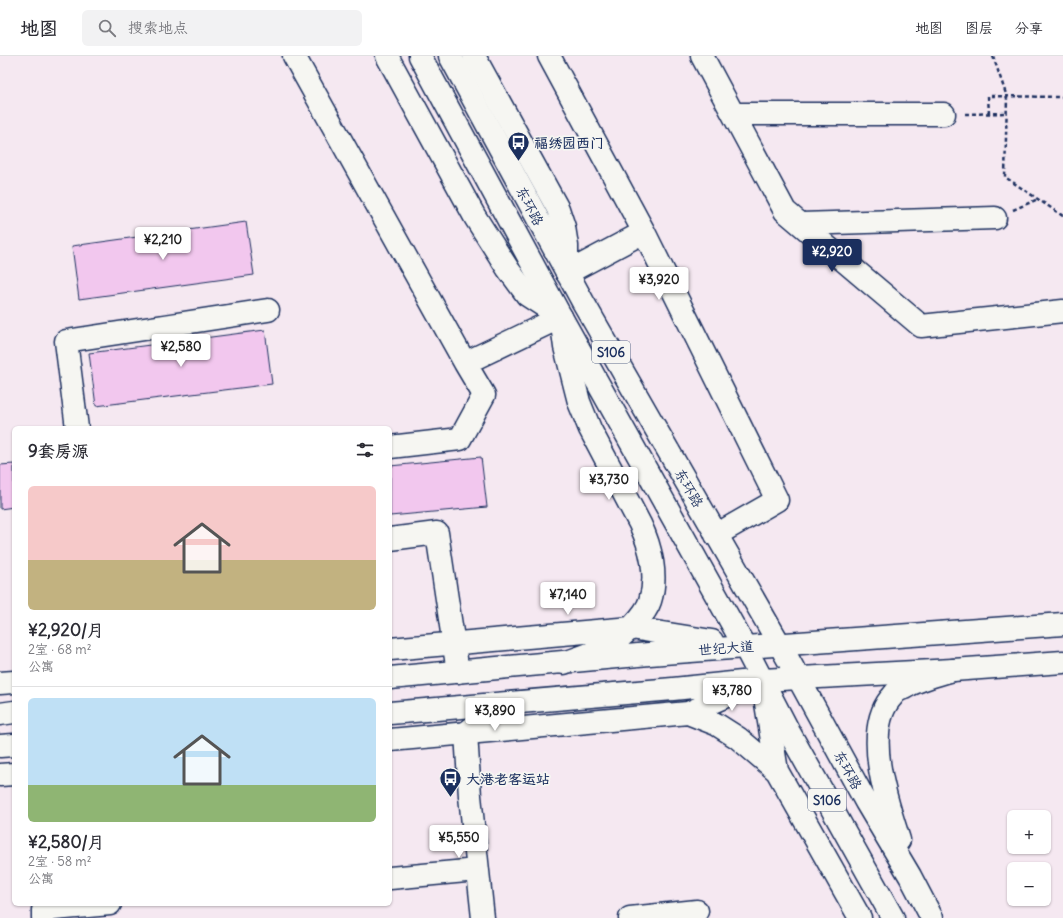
<!DOCTYPE html>
<html lang="zh">
<meta charset="utf-8">
<style>
body{margin:0;font-family:Delius,"LXGW WenKai TC",sans-serif;background:#f2f2f3;color:#2b2b33;height:100vh;display:flex;flex-direction:column;font-size:15px;white-space:nowrap}
*{box-sizing:border-box;margin:0}
p{font-size:13px;color:#7c7c81}
.icon{flex:none;width:22px;height:22px;fill:none;stroke:currentColor;stroke-width:2;stroke-linecap:round;stroke-linejoin:round}
.map{position:relative;flex:1;overflow:hidden}
.sheet{position:absolute;left:12px;top:370px;width:380px;height:480px;display:flex;flex-direction:column;background:#fff;border-radius:6px;box-shadow:0 1px 3px #0004}
.sheet>*{flex:none}
.tools{position:absolute;left:1007px;top:754px;display:grid;gap:8px}
.tools a{display:grid;place-items:center;width:44px;height:44px;border-radius:6px;background:#fff;box-shadow:0 1px 3px #0004;font-size:20px}
.price{position:absolute;translate:-50% -34px;padding:0 9px;border-radius:4px;background:#fff;color:#222;font-size:13px;line-height:26px;filter:drop-shadow(0 1px 2px #0008)}
.price::after{content:'';position:absolute;left:50%;top:24px;width:12px;height:9px;margin-left:-6px;background:inherit;clip-path:polygon(0 0,100% 0,50% 100%)}
.price.active{background:#1b2f5e;color:#fff}
ul{padding:0;list-style:none}
li{display:grid;align-content:center;gap:8px;height:212px;padding:0 16px}
li+li{border-top:1px solid #e1e1e2}
li span{display:grid;place-items:center;height:124px;border-radius:6px;color:#555}
li>.icon{margin-inline-start:auto}
span .icon{width:72px;height:72px;fill:#fffc;stroke-width:1}
li b{font-size:17px}
h2{display:flex;justify-content:space-between;align-items:center;height:48px;padding:0 16px;font-size:17px}
header{display:flex;align-items:center;gap:24px;box-sizing:border-box;height:56px;padding:0 20px;background:#fff;border-bottom:1px solid #e1e1e2}
header strong{font-size:19px}
nav{display:flex;gap:22px;margin-inline-start:auto;font-size:14px}
.search{width:280px;height:36px;background:#f2f2f3;display:flex;align-items:center;gap:10px;box-sizing:border-box;padding:0 14px;border-radius:6px;color:#7c7c81;font-size:15px}
.map>svg:first-child{display:block}
.building{fill:#f2c7ee;stroke:#1b2f5e}
.lines{fill:none;stroke-linecap:round;stroke-linejoin:round}
.minor-casing{stroke:#1b2f5e;stroke-width:25}
.major-casing{stroke:#1b2f5e;stroke-width:25}
.highway-casing{stroke:#1b2f5e;stroke-width:25}
.path{stroke:#1b2f5e;stroke-width:2.5;stroke-dasharray:4 3;stroke-linecap:butt}
.minor{stroke:#f6f6f2;stroke-width:22}
.major{stroke:#f6f6f2;stroke-width:22}
.highway{stroke:#f6f6f2;stroke-width:22}
.labels{text-anchor:middle;stroke-width:3.5;stroke-linejoin:round;paint-order:stroke}
.shield{fill:#f6f6f2;stroke:#5d6b8a;stroke-width:1}
.shield-label{font-size:13px;font-weight:bold;fill:#1b2f5e}
.poi-label{font-size:14px;font-weight:bold;fill:#1b2f5e;stroke:#f6f6f2;text-anchor:start}
.street-label{font-size:14px;fill:#1b2f5e;stroke:#f6f6f2}
</style>
<header>
<strong>地图</strong>
<div class="search"><svg class="icon" aria-label="search" viewBox="0 0 24 24"><circle cx="10" cy="10" r="6"/><path d="M15 15l6 6"/></svg>搜索地点</div>
<nav><a>地图</a><a>图层</a><a>分享</a></nav>
</header>
<div class="map">
<svg width="1063" height="862" viewBox="0 0 1063 862">
<rect width="100%" height="100%" fill="#f5e8f1"/>
<filter id="ink" filterUnits="userSpaceOnUse"><feTurbulence type="fractalNoise" baseFrequency=".025" numOctaves="2"/><feDisplacementMap in="SourceGraphic" scale="8" xChannelSelector="R" yChannelSelector="G"/><feConvolveMatrix kernelMatrix="1 2 1 2 8 2 1 2 1" color-interpolation-filters="sRGB"/></filter>
<g filter="url(#ink)">
<path class="building" d="M246,166L254,219L79,243L72,190Z
M265,274L272,328L96,350L89,297Z
M481,401L487,451L390,460V410Z
M14,408V451L0,453V409Z"/>
<g class="lines">
<defs>
<path id="minor" d="M294,0L465,307L561,261
M549,0L644,176L777,444L716,479
M702,0L785,155L921,270L1063,255
M734,58H944
M801,168L995,162
M567,217L644,176
M77,372L66,285L268,254
M390,391L460,383L484,339L465,307
M390,483L437,477L458,616
M390,822L477,814
M43,862V854L110,848
M483,862L470,740L466,677L503,648
M630,862L697,855"/>
<path id="major" d="M387,0L475,161L508,213L527,239L561,261L565,291L579,346L590,373L640,468C651,491 658,520 650,545C646,558 626,578 614,586C599,596 581,601 564,607
M474,0L558,153L564,171L567,190V217
M390,593L631,572L712,585
M390,622L649,598L745,591L1063,568
M0,627L14,626
M763,629L777,715
M390,657L673,633L762,624L953,614L1063,606
M688,657L716,668L738,682L777,715L860,862
M0,658L14,656
M390,684L688,657L744,632
M0,690L14,689
M0,719L14,718"/>
<path id="highway" d="M420,0L561,261L745,591L789,676L893,862
M450,0L583,246L789,605L866,746L910,820L932,862
M899,784C887,747 863,677 890,643C892,641 894,638 896,636C898,634 901,633 904,632C919,623 936,619 953,614"/>
</defs>
<use href="#minor" class="minor-casing"/>
<use href="#major" class="major-casing"/>
<use href="#highway" class="highway-casing"/>
<path class="path" d="M993,0L1007,41L1005,121L1063,160
M965,58L1007,57
M989,58L988,40L1063,41
M1013,154L1038,143"/>
<use href="#minor" class="minor"/>
<use href="#major" class="major"/>
<use href="#highway" class="highway"/>
</g>
</g>
<defs>
<symbol id="bus-pin" viewBox="-11 -11 22 30"><path d="M0 17L-7.5 6A9.5 9.5 0 1 1 7.5 6Z" fill="#1b2f5e" stroke="#f6f6f2"/><path d="M-5-6H5V4H4V6H2V4H-2V6H-4V4H-5ZM-3.5-4V0h7V-4ZM-3.5 1.2v1.5H-2V1.2ZM2 1.2v1.5H3.5V1.2Z" fill="#fff"/></symbol>
</defs>
<g fill-rule="evenodd">
<use href="#bus-pin" x="506" y="74" width="25" height="34"/>
<use href="#bus-pin" x="438" y="710" width="25" height="34"/>
</g>
<g class="labels">
<g class="shield">
<rect x="592" y="285" width="38" height="22" rx="3"/>
<rect x="808" y="733" width="38" height="22" rx="3"/>
</g>
<g class="shield-label">
<text x="611" y="301">S106</text>
<text x="827" y="749">S106</text>
</g>
<g class="poi-label">
<text x="534" y="92">福绣园西门</text>
<text x="466" y="728">大港老客运站</text>
</g>
<g class="street-label">
<text transform="translate(530 150) rotate(62)" y="5">东环路</text>
<text transform="translate(689 432) rotate(60)" y="5">东环路</text>
<text transform="translate(726 592) rotate(-4)" y="5">世纪大道</text>
<text transform="translate(848 714) rotate(61)" y="5">东环路</text>
</g>
</g>
</svg>
<div class="tools">
<a>+</a>
<a>−</a>
</div>
<b class="price" style="left:163px;top:205px">¥2,210</b>
<b class="price active" style="left:832px;top:217px">¥2,920</b>
<b class="price" style="left:659px;top:245px">¥3,920</b>
<b class="price" style="left:181px;top:312px">¥2,580</b>
<b class="price" style="left:609px;top:445px">¥3,730</b>
<b class="price" style="left:568px;top:560px">¥7,140</b>
<b class="price" style="left:732px;top:656px">¥3,780</b>
<b class="price" style="left:495px;top:676px">¥3,890</b>
<b class="price" style="left:459px;top:803px">¥5,550</b>
<section class="sheet">
<h2>9套房源<svg class="icon" aria-label="filters" viewBox="0 0 24 24"><path d="M4 7h16M4 17h16"/><circle cx="9" cy="7" r="2"/><circle cx="15" cy="17" r="2"/></svg></h2>
<ul>
<li><span style="background:linear-gradient(#f6c9c9 60%,#c2b280 0)"><svg class="icon" aria-label="home" viewBox="0 0 24 24"><path d="M3 11l9-7 9 7M6 9v11h12V9"/></svg></span><div><b>¥2,920/月</b><p>2室 · 68 m²</p><p>公寓</p></div></li>
<li><span style="background:linear-gradient(#bfe0f5 70%,#8fb573 0)"><svg class="icon" aria-label="home" viewBox="0 0 24 24"><path d="M3 11l9-7 9 7M6 9v11h12V9"/></svg></span><div><b>¥2,580/月</b><p>2室 · 58 m²</p><p>公寓</p></div></li>
</ul>
</section>
</div>
